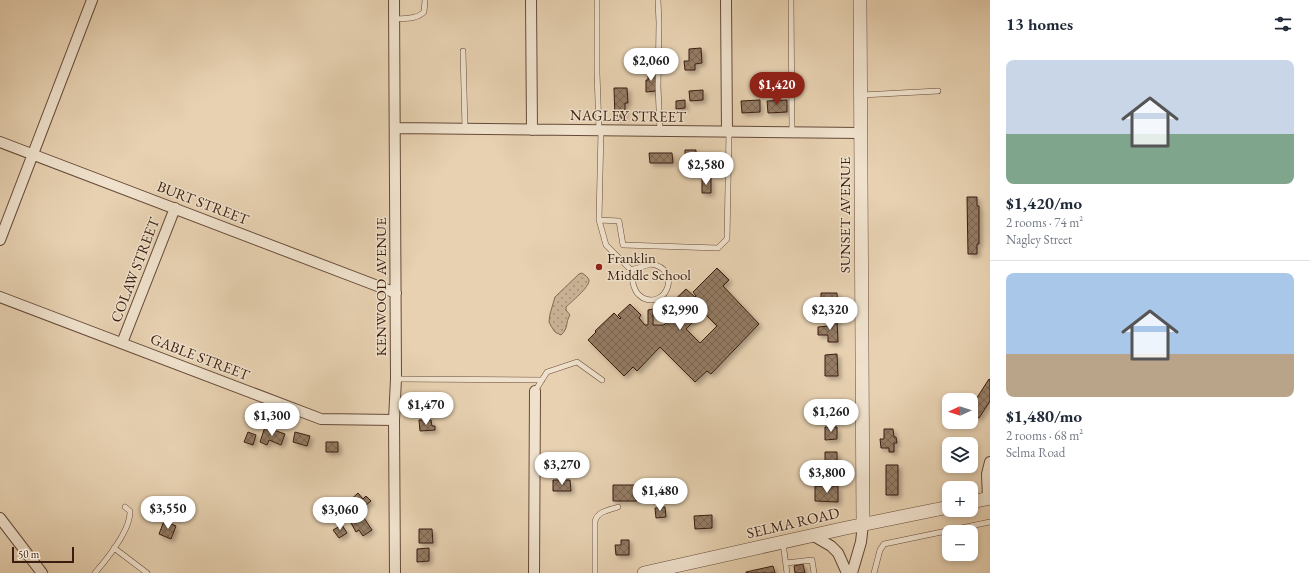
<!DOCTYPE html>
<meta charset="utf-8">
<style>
body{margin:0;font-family:"EB Garamond",serif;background:#f2f2f3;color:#1f2937;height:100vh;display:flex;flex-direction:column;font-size:15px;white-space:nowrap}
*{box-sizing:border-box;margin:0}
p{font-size:13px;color:#747a83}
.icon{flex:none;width:22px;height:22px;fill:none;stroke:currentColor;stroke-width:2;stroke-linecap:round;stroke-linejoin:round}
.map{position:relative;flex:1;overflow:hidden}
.side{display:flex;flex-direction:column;background:#fff;width:320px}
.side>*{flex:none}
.needle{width:26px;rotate:266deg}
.tools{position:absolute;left:942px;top:393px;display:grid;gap:8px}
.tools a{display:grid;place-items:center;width:36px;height:36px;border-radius:8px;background:#fff;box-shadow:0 2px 6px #0003;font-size:20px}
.scale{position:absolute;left:12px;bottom:10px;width:62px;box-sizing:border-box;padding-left:4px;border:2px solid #3b1d10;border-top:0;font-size:11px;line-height:14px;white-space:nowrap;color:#3b1d10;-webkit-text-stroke:3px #efe1cc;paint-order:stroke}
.price{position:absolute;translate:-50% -34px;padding:0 9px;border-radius:14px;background:#fff;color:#222;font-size:13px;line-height:26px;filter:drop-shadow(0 1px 2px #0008)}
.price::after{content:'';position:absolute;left:50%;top:24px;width:12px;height:9px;margin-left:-6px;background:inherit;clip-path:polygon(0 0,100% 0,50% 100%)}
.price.active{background:#8f2418;color:#fff}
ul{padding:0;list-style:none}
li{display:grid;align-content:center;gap:8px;height:212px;padding:0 16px}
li+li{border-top:1px solid #e0e1e3}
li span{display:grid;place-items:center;height:124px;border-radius:8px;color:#555}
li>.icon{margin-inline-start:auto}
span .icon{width:72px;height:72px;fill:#fffc;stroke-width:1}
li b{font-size:17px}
h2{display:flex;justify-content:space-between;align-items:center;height:48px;padding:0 16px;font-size:17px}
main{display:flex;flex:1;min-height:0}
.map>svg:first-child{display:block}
.grass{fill:url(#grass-dots);stroke:#826853}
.building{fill:url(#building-cross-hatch);stroke:#3b1d10;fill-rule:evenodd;filter:url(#shadow)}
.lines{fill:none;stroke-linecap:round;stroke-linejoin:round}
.service-casing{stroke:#664a38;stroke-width:6}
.minor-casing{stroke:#664a38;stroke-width:12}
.tertiary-casing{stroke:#664a38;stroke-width:14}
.service{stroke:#efe1cc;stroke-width:5}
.minor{stroke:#efe1cc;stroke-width:10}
.tertiary{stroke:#efe1cc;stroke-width:13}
.poi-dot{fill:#8f2418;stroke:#efe1cc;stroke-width:1.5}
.labels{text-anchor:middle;stroke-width:3;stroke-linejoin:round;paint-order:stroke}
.street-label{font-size:15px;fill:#3b1d10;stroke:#efe1cc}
.poi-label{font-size:15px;fill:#3b1d10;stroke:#efe1cc;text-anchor:start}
</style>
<main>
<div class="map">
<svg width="990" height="573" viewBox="0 0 990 573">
<defs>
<pattern id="grass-dots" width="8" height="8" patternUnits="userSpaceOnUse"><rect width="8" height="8" fill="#cab296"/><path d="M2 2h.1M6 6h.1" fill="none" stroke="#a59079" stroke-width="1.8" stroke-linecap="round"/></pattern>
<pattern id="building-cross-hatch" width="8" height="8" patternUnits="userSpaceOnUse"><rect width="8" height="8" fill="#947b64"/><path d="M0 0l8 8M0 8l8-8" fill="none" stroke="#7a6451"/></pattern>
<filter id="shadow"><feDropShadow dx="3" dy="3" stdDeviation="2" flood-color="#0004"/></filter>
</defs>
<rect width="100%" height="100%" fill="#e7d1b1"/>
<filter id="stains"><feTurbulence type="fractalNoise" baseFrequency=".005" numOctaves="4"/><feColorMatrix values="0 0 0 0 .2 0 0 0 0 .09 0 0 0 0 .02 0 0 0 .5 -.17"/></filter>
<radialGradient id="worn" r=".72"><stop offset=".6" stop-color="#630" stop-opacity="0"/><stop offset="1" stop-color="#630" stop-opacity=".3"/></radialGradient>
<path class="grass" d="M582,273C585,275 588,277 589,280C590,287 571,302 566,307V310L570,315C565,323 569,328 561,335L555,332L551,326L549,322L550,314L555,297L579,274Z"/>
<path class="building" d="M701,48L702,63L695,64V70H685L684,61H689V49Z
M648,70H655L656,91L646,92V80H648Z
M614,88H627L628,103H625V112H623V118H615Z
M703,90V100L690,101L689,91Z
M685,100V108L676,109V101Z
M760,100V112L742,113L741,101Z
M787,100V112L768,113L767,101Z
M685,150H696V171H685Z
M649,153H672L673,163H650Z
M702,178H711V193H702Z
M967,197H977V206H979V244H977V254H968Z
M717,268L729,280L723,286L759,324L711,374L707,371L695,382L660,347L637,371L633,367L624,376L588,340L596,332L595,331L614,313L620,319L621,318L618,315L630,304L641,315L639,318L645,325H648V310L653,309V325H664L673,315L675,317L677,315L668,306L686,289L695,297L696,296L693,292ZM703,312L717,326L700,343L686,329Z
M821,293H837L838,313L825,314V306H821Z
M837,319L838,342H828V335H818V327L828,326V320Z
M837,354L838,376H825V355Z
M989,379L990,380V401L979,418L971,413V407Z
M418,402H430L431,415L419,416Z
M824,408H836L837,420L825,421Z
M419,420H431L432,426H435V430L420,431Z
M265,427L285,434L281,445L269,440L267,445L260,442Z
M825,427H837V439L825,440Z
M884,429H893L894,437H896L897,443H894V452H889V448H881L880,439H884Z
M248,432L256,435L253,445L244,442Z
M295,432L310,436L307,446L293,442Z
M326,442H338V452H326Z
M825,452H837V463L825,464Z
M886,465H898V495H886Z
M553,480H570L571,491H553Z
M613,485H636L637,501H613Z
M815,486H838V502L815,501Z
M358,493L363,499L366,496L371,501L360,510L356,506L351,510L348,506L350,504L348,502Z
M665,507L666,517L656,518L655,508Z
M362,515L372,530L363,536L359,530L356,532L351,523Z
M712,515V528L695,529L694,516Z
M164,521L176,526L171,539L159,534Z
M342,525L347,533L339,538L333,530Z
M419,529H432L433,543H419Z
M621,540H629V555H616L615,545H621Z
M429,548V561L417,562V549Z
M803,564L805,573H795L794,566Z
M773,566L775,573H746V572Z"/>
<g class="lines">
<defs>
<path id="service" d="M597,0V73L599,130
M658,0L659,23L658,87L660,131
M791,0L792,132
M394,19C404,18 416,20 424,12L425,0
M463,51L465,129
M862,95L938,91
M601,130L599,220L619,221L623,245L718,248L727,239L729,132
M599,220L606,245L631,270
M651,264C682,269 667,309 643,298C640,296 636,293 635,289C632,283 632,276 631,270Z
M396,379L542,380
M535,391L547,372L577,362L602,380
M783,543L787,573
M114,548L147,573
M786,563L812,560L814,573
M95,573C107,559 131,530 130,511L125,507
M595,573V521C598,511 609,510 618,507
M874,573L880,550L884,544L990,522"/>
<path id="minor" d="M394,0L396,379L394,420L395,573
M531,0L532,130
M726,0L727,132
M395,128L861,133
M0,142L396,293
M0,240L92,0
M0,297L321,419L394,420
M122,343L175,208
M988,499L987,474L990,462
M0,518L42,573
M812,535L831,546L838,553L847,573
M534,573L535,391
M852,573L861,542L863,524"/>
<path id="tertiary" d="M860,0L863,524
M971,502L990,498
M644,573L846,528L949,507"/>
</defs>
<use href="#service" class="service-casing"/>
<use href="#minor" class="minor-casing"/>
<use href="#tertiary" class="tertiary-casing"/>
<use href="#service" class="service"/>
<use href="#minor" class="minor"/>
<use href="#tertiary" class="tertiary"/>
</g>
<circle class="poi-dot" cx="599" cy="267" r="4"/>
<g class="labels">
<g class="street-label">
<text transform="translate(628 116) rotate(1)" y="5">NAGLEY STREET</text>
<text transform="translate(203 203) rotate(21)" y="5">BURT STREET</text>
<text transform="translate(845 215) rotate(-90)" y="5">SUNSET AVENUE</text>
<text transform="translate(135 270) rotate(-69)" y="5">COLAW STREET</text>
<text transform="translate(381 287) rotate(-90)" y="5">KENWOOD AVENUE</text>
<text transform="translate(200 357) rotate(21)" y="5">GABLE STREET</text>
<text transform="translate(793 523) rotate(-13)" y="5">SELMA ROAD</text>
</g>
<g class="poi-label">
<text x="607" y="263">Franklin<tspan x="607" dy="17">Middle School</tspan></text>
</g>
</g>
<rect width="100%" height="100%" filter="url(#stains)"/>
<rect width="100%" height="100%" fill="url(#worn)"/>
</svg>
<div class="tools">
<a><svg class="needle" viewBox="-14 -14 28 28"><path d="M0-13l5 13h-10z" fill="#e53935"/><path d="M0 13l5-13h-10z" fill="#747a83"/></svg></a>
<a><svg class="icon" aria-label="layers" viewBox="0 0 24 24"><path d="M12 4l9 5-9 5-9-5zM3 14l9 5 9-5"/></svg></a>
<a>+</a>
<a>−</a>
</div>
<div class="scale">50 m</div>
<b class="price" style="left:651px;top:82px">$2,060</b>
<b class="price active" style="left:777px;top:106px">$1,420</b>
<b class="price" style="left:706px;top:186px">$2,580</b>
<b class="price" style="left:680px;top:331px">$2,990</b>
<b class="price" style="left:830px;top:331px">$2,320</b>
<b class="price" style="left:426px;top:426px">$1,470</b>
<b class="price" style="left:831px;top:433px">$1,260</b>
<b class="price" style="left:272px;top:437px">$1,300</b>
<b class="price" style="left:562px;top:486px">$3,270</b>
<b class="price" style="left:827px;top:494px">$3,800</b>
<b class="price" style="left:660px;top:512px">$1,480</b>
<b class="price" style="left:168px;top:530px">$3,550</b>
<b class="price" style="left:340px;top:531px">$3,060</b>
</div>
<section class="side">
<h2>13 homes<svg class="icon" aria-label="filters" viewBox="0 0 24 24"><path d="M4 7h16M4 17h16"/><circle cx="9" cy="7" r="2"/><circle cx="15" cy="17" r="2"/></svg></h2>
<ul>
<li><span style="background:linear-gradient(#c9d6e8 60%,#7fa58c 0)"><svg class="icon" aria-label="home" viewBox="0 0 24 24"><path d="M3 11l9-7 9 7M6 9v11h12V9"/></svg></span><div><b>$1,420/mo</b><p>2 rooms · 74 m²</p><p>Nagley Street</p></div></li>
<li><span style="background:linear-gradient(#a9c7e8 65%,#b9a48a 0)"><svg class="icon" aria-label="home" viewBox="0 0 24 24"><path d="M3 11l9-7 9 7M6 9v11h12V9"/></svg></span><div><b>$1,480/mo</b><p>2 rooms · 68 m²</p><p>Selma Road</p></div></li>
</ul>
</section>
</main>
